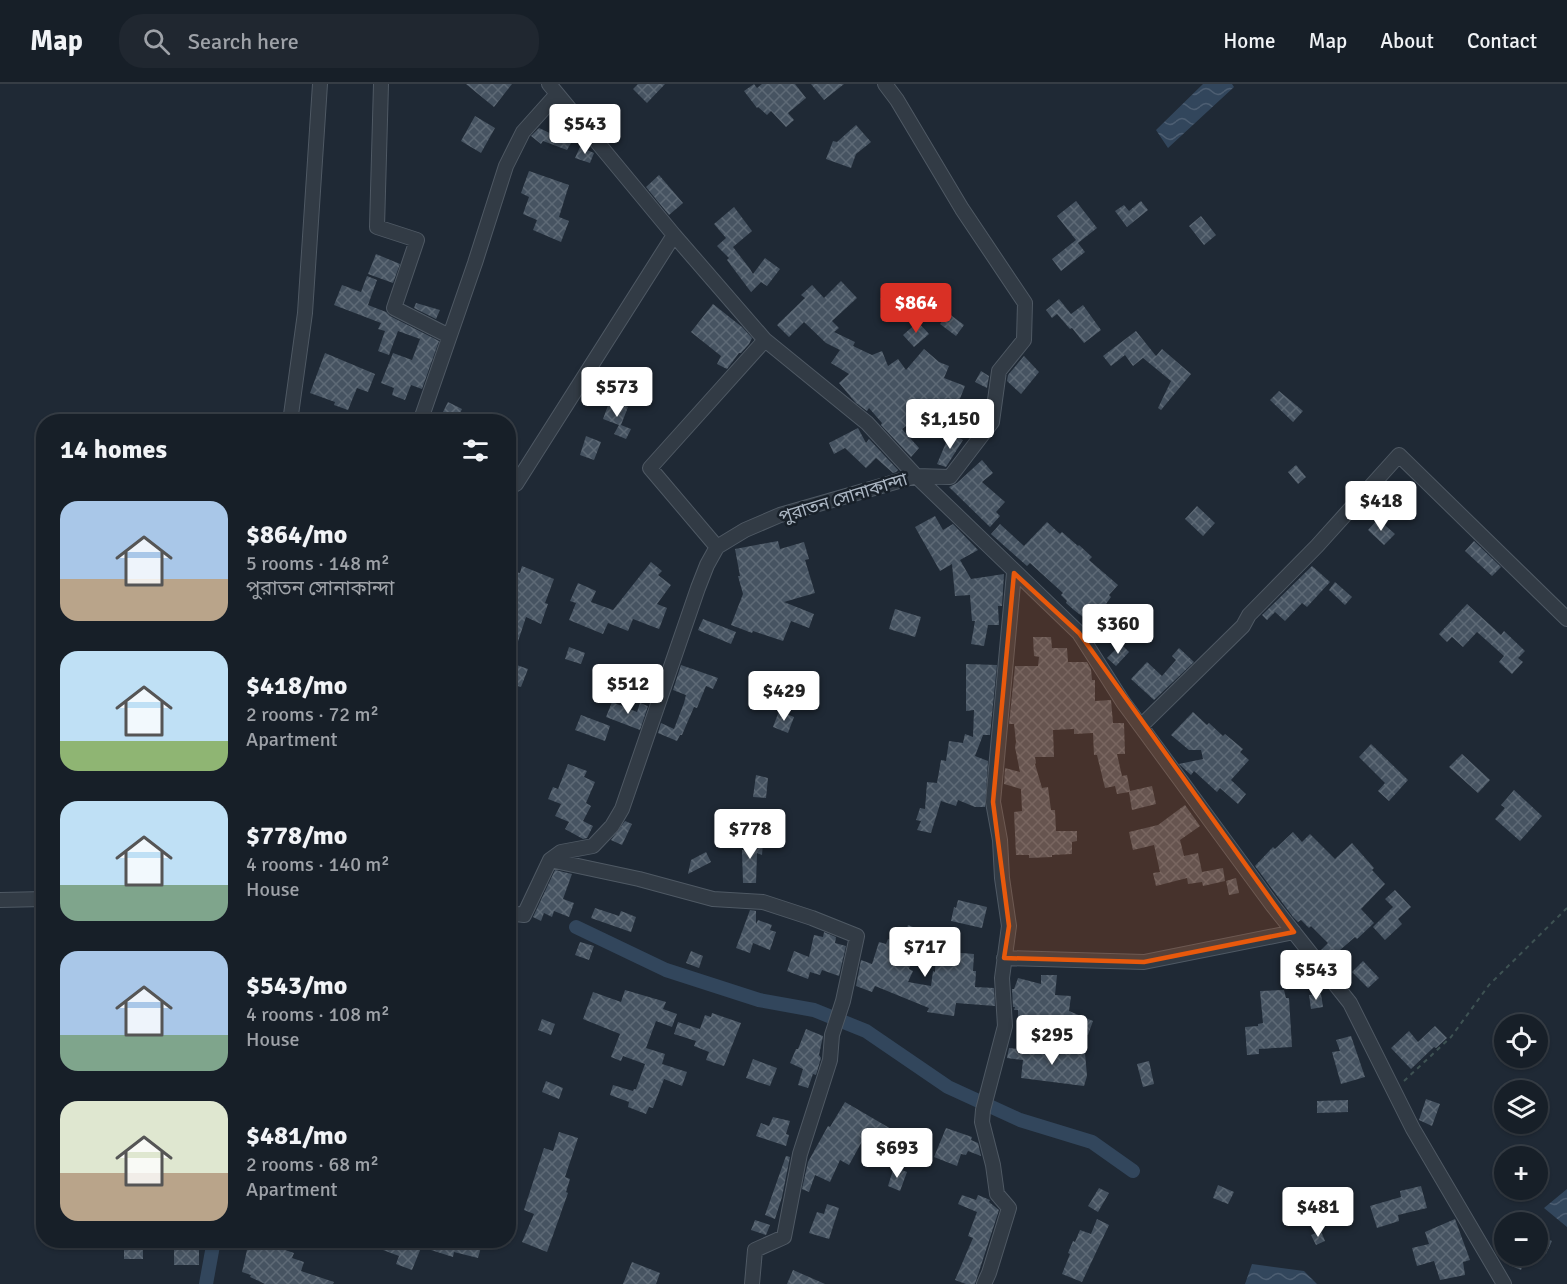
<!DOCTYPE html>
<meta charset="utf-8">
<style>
body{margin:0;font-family:Signika,"Noto Sans Bengali",sans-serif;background:#202730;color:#f1f3f6;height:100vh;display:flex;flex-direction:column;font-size:22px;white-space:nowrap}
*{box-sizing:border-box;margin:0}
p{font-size:20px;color:#9ea2a8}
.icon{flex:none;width:33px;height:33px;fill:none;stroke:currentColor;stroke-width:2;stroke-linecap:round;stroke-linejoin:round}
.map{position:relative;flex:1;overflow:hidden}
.sheet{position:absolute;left:36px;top:330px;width:480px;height:834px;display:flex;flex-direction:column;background:#171f28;border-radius:24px;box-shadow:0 2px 4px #0004,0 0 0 2px #363d45}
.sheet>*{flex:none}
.controls{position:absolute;left:1494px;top:930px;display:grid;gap:12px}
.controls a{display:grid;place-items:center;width:54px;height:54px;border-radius:50%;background:#171f28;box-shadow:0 2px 4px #0004,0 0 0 2px #363d45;font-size:30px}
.price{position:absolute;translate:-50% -51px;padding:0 14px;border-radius:6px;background:#fff;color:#222;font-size:20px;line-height:39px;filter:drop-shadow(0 2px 3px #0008)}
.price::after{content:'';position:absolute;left:50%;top:36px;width:18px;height:14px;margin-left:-9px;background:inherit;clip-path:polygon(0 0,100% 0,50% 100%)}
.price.current{background:#d93025;color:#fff}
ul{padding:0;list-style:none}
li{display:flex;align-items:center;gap:18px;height:150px;padding:0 24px}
li span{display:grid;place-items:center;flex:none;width:168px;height:120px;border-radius:18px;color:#555}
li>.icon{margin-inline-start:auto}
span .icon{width:72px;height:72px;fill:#fffc;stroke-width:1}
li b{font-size:26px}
h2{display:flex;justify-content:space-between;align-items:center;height:72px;padding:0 24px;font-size:26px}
header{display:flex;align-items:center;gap:36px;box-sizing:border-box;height:84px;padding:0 30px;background:#171f28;border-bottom:2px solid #363d45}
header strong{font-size:28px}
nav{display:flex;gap:33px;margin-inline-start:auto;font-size:21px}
.search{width:420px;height:54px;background:#202730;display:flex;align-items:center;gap:15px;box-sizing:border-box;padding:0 21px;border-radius:24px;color:#9ea2a8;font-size:22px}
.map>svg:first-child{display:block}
.water{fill:url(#water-waves)}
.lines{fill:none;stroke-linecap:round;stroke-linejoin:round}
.canal{stroke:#32465c;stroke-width:14}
.building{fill:url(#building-cross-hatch)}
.minor-casing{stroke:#4f5964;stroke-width:16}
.path{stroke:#3e5253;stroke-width:2;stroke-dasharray:4.5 4.5;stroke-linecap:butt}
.minor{stroke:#323b45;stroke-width:14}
.marked{fill:#e8590c;fill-opacity:0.2;stroke:#e8590c;stroke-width:4.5;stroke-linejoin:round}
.labels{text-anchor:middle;stroke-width:5;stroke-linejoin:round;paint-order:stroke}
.street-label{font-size:18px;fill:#abb6c3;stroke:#182029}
</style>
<header>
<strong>Map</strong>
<div class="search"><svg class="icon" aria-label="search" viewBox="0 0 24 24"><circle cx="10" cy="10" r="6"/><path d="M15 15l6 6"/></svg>Search here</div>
<nav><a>Home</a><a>Map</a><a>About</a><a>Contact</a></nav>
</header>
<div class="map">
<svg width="1567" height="1200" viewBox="0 0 1567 1200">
<defs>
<pattern id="water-waves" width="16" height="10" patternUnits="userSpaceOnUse" patternTransform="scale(1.5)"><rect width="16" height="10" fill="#32465c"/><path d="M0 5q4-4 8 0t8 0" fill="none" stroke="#4d5e72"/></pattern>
<pattern id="building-cross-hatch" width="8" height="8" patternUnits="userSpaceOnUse" patternTransform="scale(1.5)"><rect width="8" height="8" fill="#465361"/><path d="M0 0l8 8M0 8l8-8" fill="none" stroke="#5e6a76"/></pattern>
</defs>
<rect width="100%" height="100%" fill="#1f2935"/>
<path class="water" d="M1203,0H1232L1234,3L1168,64L1156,46Z
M1567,1105V1143L1544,1124Z
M1252,1180L1304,1187L1317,1200H1245Z"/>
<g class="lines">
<path class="canal" d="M576,843L666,886L759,916L814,926L866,947L948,1003L1020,1036L1092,1058L1133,1087
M206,1200L214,1156"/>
</g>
<path class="building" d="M466,0H512L494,23Z
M638,0H665L647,19L633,5Z
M754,0L757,4L762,0H795L806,14L788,29L794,36L786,43L771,27L767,31L758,23L757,24L744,7Z
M811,0H844L824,16Z
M475,32L495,44L481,69L461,57Z
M856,41L871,58L856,70L851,84L826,75L833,57L837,58Z
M539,44L571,59L567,66L543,57L541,60L531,52Z
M580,63L594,69L590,79L575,74Z
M529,87L569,101L559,133L569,137L561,158L533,146L537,136L523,130L529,113L521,109Z
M659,91L683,119L669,131L646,103Z
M1076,117L1097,144L1078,159L1085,168L1061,187L1052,175L1076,156L1057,132Z
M1141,117L1148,126L1127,143L1115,127L1124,121L1129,127Z
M734,123L752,147L733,163L750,185L753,190L765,174L780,185L767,202L761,198L751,208L727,176L729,174L717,162L726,154L714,140Z
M1201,132L1216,151L1204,161L1189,142Z
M376,170L400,180L393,199L368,190Z
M367,192L377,196L368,221L386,228L390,232L439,257L422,305L411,301L405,316L392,311L394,304L381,299L393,269L412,276L420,255L398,247L389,271L378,267L385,247L378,245L381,239L334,221L342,201L361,208Z
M841,197L857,214L832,237L839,244L834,248L855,258L853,262L872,271L882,267L888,282L898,275L906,286L924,265L939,278L949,282L944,294L965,302L957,322L933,347L920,332L902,345L919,364L911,373L881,341L882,339L869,324L867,327L856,319L839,299L849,290L831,279L840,266L826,259L804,238L789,253L777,241L805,214L801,211L812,201L824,214Z
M888,206L900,216L891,226L880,215Z
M1059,215L1071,230L1083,221L1101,246L1084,259L1072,244L1070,245L1057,230L1052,234L1046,226Z
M416,219L440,226L436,235L414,224Z
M713,220L742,243L752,254L749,260L741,269H739L727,285L717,280L721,272L691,248Z
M948,229L964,241L956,252L940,240Z
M918,238L929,250L914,263L903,251Z
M1136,247L1156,272L1162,265L1191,290L1161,326L1158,324L1171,297L1143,274L1133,282L1125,271L1111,282L1103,272Z
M325,269L375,290L368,308L357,304L348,326L334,321L335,318L310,309Z
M1024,272L1039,288L1021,310L1007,297L1008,291Z
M981,287L989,292L987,304L975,298Z
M1279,307L1303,327L1293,338L1270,316Z
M610,316L628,323L621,341L631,345L626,355L614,350L619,341L603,335Z
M448,318L462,325L460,329L480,338H438Z
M858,344L866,359L869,355L898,386L896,388L893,389L876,374L866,384L845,364L834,370L829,359Z
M950,349L963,356L946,383L937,380Z
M586,352L601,358L594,376L580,371Z
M982,376L993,389L982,398L1005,418L996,428L1000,432L990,443L949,403L957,399Z
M1296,381L1306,393L1298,400L1288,388Z
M1387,416L1398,426L1386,439L1375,429Z
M1197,422L1215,439L1203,452L1185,435Z
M935,432L943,446L953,440L978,466L960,476L971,495L1004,490L1002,522H998L999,541H988L984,562L971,560L975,537H972L970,511L955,512L952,480L940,487L915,443Z
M1378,435L1395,450L1384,461L1368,446Z
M1047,438L1060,450L1062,448L1078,462L1079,461L1092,473L1089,476L1118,501L1109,511L1111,513L1106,520L1112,525L1098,540L1091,533L1088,537L1074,526L1066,519L1067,517L1061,511L1063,509L1030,479L1027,482L991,450L1000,440L1024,462Z
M778,457L780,465L804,458L809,475L805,476L815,509L784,518L814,530L809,544L791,537L783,557L753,547L752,549L731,541L743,510L738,492H740L735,465Z
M1474,457L1501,483L1492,492L1465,467Z
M651,478L662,487L658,491L671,501L657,520L667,524L659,545L633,535L628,547L608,539L603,550L569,536L576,519L570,517L578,499L596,507L591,518L613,526Z
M522,482L554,495L545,519L548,520L541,540L526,533L511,579L528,585L521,603L508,599V509L516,488L520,489Z
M1312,482L1330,498L1307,523L1302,519L1285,537L1275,528L1267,536L1262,531Z
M1335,498L1352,513L1345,521L1329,506Z
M1467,520L1501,551L1504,547L1525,567L1518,574L1523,578L1512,590L1499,578L1504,572L1477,548L1463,563L1452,553L1447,558L1439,550Z
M895,525L921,533L915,553L889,545Z
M703,535L736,548L731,560L698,546Z
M1033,553H1051L1052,564H1067L1068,578H1087L1091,585L1092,596H1095V617L1111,616L1113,639H1124L1125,670H1117L1122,692L1127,691L1130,707L1152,702L1156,720L1132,726L1129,708L1117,710L1115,702L1105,704L1097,671H1094L1093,649L1074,650V645L1053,646L1054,673H1035L1036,679L1035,680L1042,704L1048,703L1051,726H1055L1056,747H1077V757L1072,758V770L1052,771V773L1029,774V771H1016L1014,728L1022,727L1021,705L1004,700L1005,684L1020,688L1015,663L1016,658L1014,640H1009L1015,582H1038L1039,573L1034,572Z
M1121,560L1129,568L1116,582L1107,574Z
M569,563L585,569L581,580L565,575Z
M1179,564L1194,578L1154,616L1131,595L1147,578L1162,592L1176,576L1172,572Z
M966,580L997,581L990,651H983L975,672L988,677L985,723H975L958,716L956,722L941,717L931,749L917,746L921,737L916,736L920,724L925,725L927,698L937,699L941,676L946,677L949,657L963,659L965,650L973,653L974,626L966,627Z
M681,581L718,594L713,605L706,602L697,624L694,623L682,651H680L677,657L658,649L661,639L674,645L684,619L686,611L673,606Z
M612,618L637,628L640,619L648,622L640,646L606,633Z
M779,627L794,633L788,649L773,643Z
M1193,628L1207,641L1209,639L1223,652L1225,650L1243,665L1240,668L1249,676L1231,696L1246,710L1238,720L1220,704L1217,708L1194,687L1191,691L1179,680L1203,675L1201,666H1189L1171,651Z
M581,631L610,642L605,657L575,646Z
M1371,660L1408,696L1389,717L1378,707L1385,699L1359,673Z
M1462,670L1490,696L1478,709L1449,683Z
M568,680L587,687L584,693L595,698L586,719L591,722L583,737L593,742L587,754L583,755L565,745L569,738L555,732L561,720L548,715L553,703L558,705Z
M756,691L768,694L766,714L753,713Z
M1514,706L1542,732L1520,757L1495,735L1505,724L1501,721Z
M1185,721L1200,742L1180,756L1184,772L1198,769L1202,788L1223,784L1225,797L1203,802L1202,798L1188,800L1187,794L1156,802L1153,789L1160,788L1154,761L1133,766L1129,748L1158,741Z
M625,737L632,740L622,761L611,756Z
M1293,748L1302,758L1310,750L1335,775L1352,759L1374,784L1372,786L1385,800L1361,825L1374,839L1357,855L1355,853L1332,873L1331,872L1329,874L1321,866L1328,859L1311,842L1309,844L1301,836L1298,838L1293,833L1255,782L1273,763L1275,765Z
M733,758L763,759L762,771L757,769L756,799H743L742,766H750L733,759Z
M706,768L711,778L688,790L691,776Z
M555,786L572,790L563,815L574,819L569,833L554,827L552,833L544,829L541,837L533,833Z
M1236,794L1239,809L1229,811L1226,797Z
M1395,806L1411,823L1398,835L1402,840L1385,856L1373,843L1393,823L1385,815Z
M958,816L987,823L982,844L951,837L954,823L956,824Z
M595,824L619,832L621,827L636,833L631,848L591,834Z
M750,826L756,827V840L758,836L772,841L770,846L776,848L770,866L753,859L750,869L736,864Z
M908,841L918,845L908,874L912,876L909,885L913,887L908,898L931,902L933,887L935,888L936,867L974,870L973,887H976L975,903L994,904L995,922L956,919L954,932L927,928L929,924L875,902L872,908L856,902L861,876L872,880L879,858L886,860L888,855L902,860Z
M824,848L836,853L835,859L846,862L839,892L822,886L820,891L810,888L808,895L787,887L794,867L809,873L814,851L823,853Z
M580,858L594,862L589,876L575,871Z
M691,867L703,872L699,884L686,879Z
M1363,877L1379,894L1368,904L1352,888Z
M1041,891H1057L1055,911L1071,912L1069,927L1093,937L1088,951L1058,939V944L1039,942V935L1018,936V926H1014L1015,923H1013L1012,905H1014L1018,894L1041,900Z
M625,906L666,918L663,925L677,930L672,943L656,937L646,964L665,970L662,980L687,988L682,1002L664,995L653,1024L649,1023L646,1030L628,1023L629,1018L610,1011L613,1001L633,1007L634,1005H636L645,980L623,972L621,977L611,973L620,950L583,935L593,908L621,918Z
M1284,906L1286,914H1289L1292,963L1259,965V970L1247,971L1245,943L1258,942V940L1263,939L1260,907Z
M1321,910L1323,923L1311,925L1309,911Z
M712,929L741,939L724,982L706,976L709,968L694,962L696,957L674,950L678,938L700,945L705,931L711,933Z
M542,935L555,940L551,951L538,946Z
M1435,942L1447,954L1436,964L1434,963L1411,985L1391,964L1409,947L1418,958Z
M806,945L823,952L819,971L821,974L816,991L813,990L808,1004L798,1001L803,985L790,979L796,965H798Z
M1351,952L1365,993L1341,1000L1332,968L1340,967L1336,956Z
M1009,964L1069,970L1085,969L1087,992L1084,1002L1021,994L1023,976L1007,974Z
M753,975L777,984L770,1002L746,994Z
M1149,977L1154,1000L1143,1003L1137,980Z
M546,997L563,1004L559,1015L542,1008Z
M1426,1015L1440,1020L1432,1042L1419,1036Z
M1348,1016V1028L1317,1029V1017Z
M845,1018L898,1049L895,1054L869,1045L849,1081L840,1076L830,1098L815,1091L809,1108L802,1105L808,1078L828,1042L830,1043Z
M773,1033L790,1037L786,1050L789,1051L786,1062L756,1052L761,1039L769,1042Z
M946,1044L972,1053L971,1056L978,1059L981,1072L968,1067L966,1071L961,1070L957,1082L934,1073Z
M559,1048L578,1054L565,1093L570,1095L566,1108L568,1109L547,1168L522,1158L534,1130L524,1126L544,1064L553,1067Z
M786,1072L790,1073L782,1113L775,1135L765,1131Z
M894,1083L907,1088L900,1107L888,1102Z
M1218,1101L1234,1108L1228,1120L1213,1114Z
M1421,1102L1427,1124L1398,1131L1399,1137L1377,1144L1370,1122L1401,1113L1400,1107Z
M1099,1104L1109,1109L1098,1128L1088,1122Z
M962,1111L976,1116L978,1111L990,1116L989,1118L999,1126L975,1200H966L955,1196L973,1154L968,1152L977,1128L958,1120Z
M827,1120L839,1124L829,1155L809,1149L817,1128L824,1130Z
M1097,1135L1109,1141L1082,1198L1062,1190L1070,1170L1068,1169L1073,1157L1075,1158L1080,1146L1091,1150Z
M1455,1135L1470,1176L1463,1178L1465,1191L1440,1196L1434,1177L1417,1182L1412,1164L1429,1160L1425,1148Z
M755,1136L770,1141L766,1151L751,1146Z
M1321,1147L1325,1157L1316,1161L1311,1151Z
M1540,1152L1552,1157L1546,1170L1538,1167Z
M386,1156H402L421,1164L412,1186L396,1180L399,1172L383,1166Z
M427,1156H483L478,1174L454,1168L453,1173L431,1166L433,1161L426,1159Z
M249,1157L275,1166L276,1163L294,1169L292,1174L304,1178L301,1187L334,1198L333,1200H265L250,1193L251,1191L242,1188Z
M124,1159H143V1175H124Z
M174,1159L199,1160V1181H174Z
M1512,1172H1526L1521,1186L1509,1181Z
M632,1178L660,1189L656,1200H623Z
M793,1186L825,1200H787Z"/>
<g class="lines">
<defs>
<path id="minor" d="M381,0L377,143L417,156L394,224L449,252
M549,0L674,151L765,256L867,339L916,392L1079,549L1123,618L1273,822L1350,919L1413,1045L1504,1200
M290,338L305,229L320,0
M420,338L475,179L506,82L523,48L557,10
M508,396L516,400L674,151
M717,463L650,384L765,256
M1141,642L1243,542L1249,531L1317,462L1399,371L1567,535
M550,776L639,795L713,815L763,818L812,834L857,852L843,917L832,951L830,976L800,1070L784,1153L755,1166L752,1200
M0,816L44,815
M508,829L524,831L550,776L561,768L593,762L612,742L622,725L698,504L707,481L717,463L745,446L780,431L916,392L950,393L992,338L999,287L1024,256L1025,219L962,125L897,16L885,0
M1004,874L1144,878L1294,848
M984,1200L989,1189L1009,1124L997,1110L993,1081L982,1038L983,1026L1005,942L1002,894L1009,842L1002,794L1000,756L993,718L1014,489"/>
</defs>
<use href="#minor" class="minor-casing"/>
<path class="path" d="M1404,997L1451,953L1489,901L1567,824"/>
<use href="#minor" class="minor"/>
</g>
<path class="marked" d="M1014,489L1079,549L1294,848L1144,878L1004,874L1009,842L993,718Z"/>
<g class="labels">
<g class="street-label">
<text transform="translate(843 414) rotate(-17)" y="6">পুরাতন সোনাকান্দা</text>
</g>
</g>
</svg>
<div class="controls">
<a><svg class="icon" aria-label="locate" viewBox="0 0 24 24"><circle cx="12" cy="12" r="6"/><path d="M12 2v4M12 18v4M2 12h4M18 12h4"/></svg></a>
<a><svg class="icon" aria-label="layers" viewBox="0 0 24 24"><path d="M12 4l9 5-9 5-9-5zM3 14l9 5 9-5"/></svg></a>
<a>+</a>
<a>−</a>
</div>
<b class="price" style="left:585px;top:71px">$543</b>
<b class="price current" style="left:916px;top:250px">$864</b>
<b class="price" style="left:617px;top:334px">$573</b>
<b class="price" style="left:950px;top:366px">$1,150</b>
<b class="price" style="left:1381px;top:448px">$418</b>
<b class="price" style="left:1118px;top:571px">$360</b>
<b class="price" style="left:628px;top:631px">$512</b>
<b class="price" style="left:784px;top:638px">$429</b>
<b class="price" style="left:750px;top:776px">$778</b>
<b class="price" style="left:925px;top:894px">$717</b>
<b class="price" style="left:1316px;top:917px">$543</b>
<b class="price" style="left:1052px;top:982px">$295</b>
<b class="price" style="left:897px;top:1095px">$693</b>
<b class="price" style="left:1318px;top:1154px">$481</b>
<section class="sheet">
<h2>14 homes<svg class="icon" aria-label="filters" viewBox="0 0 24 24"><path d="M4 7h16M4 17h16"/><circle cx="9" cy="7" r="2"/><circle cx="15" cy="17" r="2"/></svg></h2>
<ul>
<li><span style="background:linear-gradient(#a9c7e8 65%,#b9a48a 0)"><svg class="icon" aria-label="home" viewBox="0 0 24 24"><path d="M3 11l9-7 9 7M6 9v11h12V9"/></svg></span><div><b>$864/mo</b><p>5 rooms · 148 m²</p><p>পুরাতন সোনাকান্দা</p></div></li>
<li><span style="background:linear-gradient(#bfe0f5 75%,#8fb573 0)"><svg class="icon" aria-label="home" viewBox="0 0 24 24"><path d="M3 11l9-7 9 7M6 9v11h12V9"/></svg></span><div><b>$418/mo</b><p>2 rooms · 72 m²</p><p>Apartment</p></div></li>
<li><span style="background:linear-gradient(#bfe0f5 70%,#7fa58c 0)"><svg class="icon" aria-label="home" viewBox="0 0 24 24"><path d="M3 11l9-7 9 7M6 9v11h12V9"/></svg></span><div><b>$778/mo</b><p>4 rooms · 140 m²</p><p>House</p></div></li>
<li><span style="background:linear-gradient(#a9c7e8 70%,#7fa58c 0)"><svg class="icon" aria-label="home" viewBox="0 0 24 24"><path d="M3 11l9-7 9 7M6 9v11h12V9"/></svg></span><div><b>$543/mo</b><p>4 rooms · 108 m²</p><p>House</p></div></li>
<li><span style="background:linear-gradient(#dfe7d0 60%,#b9a48a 0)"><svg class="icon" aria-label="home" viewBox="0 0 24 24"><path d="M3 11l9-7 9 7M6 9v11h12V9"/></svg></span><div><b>$481/mo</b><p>2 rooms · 68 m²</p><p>Apartment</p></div></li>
</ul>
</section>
</div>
